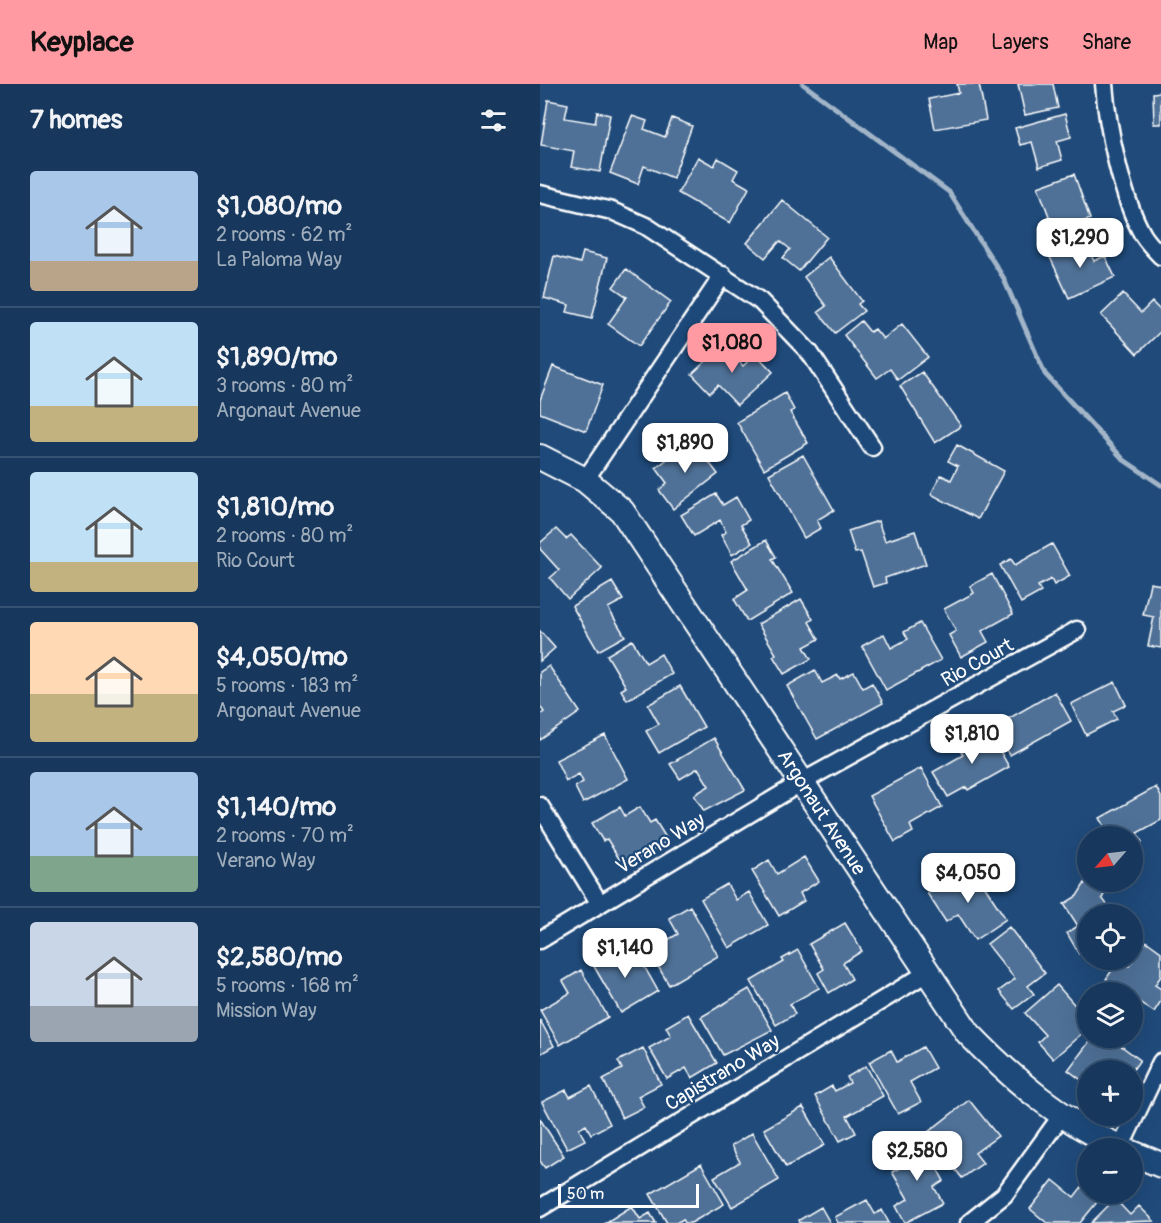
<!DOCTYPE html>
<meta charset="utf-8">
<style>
body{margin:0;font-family:Pangolin,sans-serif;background:#203f62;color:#f1f3f6;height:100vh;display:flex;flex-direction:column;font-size:22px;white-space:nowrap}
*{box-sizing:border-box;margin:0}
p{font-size:20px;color:#9eacbb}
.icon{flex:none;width:33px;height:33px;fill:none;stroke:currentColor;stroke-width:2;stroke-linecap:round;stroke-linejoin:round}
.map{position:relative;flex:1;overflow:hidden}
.details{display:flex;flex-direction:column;background:#17385c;width:540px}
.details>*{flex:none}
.needle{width:39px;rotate:242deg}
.fabs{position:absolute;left:537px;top:742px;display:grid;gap:12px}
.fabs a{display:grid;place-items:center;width:66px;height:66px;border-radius:50%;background:#17385c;box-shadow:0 6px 24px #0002,0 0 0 2px #365272;font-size:30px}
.scale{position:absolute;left:18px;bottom:15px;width:141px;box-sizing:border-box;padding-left:6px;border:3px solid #fff;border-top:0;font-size:16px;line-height:21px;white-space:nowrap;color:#fff;-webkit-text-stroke:4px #1f4a7a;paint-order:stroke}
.price{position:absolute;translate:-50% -51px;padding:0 14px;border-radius:12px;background:#fff;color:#222;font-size:20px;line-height:39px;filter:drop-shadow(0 2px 3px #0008)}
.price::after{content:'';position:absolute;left:50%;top:36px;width:18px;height:14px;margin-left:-9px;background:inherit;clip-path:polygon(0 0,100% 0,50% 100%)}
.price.current{background:#ff9aa2;color:#111}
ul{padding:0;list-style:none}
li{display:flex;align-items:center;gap:18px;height:150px;padding:0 30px}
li+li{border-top:2px solid #365272}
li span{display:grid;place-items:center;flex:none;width:168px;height:120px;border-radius:6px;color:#555}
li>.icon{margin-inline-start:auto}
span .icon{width:72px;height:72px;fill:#fffc;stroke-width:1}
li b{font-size:26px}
h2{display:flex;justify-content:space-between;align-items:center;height:72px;padding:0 30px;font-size:26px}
header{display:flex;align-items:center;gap:36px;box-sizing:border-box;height:84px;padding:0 30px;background:#ff9aa2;color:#111}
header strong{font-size:28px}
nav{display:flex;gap:33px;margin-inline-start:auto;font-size:21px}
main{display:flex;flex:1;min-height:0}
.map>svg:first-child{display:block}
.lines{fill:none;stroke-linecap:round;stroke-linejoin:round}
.stream{stroke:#a3b5c8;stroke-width:5}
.building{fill:#507197;stroke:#fff;stroke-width:1.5}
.street-casing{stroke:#fff;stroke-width:21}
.secondary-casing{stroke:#fff;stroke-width:28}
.street{stroke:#1f4a7a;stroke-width:16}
.secondary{stroke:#1f4a7a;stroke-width:24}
.labels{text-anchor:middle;stroke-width:4.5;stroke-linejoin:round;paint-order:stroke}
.street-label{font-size:20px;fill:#fff;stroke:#1f4a7a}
</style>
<header>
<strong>Keyplace</strong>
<nav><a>Map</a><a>Layers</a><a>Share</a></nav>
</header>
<main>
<section class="details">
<h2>7 homes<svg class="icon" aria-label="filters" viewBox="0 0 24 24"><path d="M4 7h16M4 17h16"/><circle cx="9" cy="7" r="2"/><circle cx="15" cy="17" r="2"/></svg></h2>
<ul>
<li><span style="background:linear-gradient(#a9c7e8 75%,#b9a48a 0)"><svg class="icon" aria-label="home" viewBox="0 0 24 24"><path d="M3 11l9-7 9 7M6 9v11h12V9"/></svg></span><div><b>$1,080/mo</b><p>2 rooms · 62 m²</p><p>La Paloma Way</p></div></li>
<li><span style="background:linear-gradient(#bfe0f5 70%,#c2b280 0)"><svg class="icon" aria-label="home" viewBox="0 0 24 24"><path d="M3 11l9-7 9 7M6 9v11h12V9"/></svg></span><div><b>$1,890/mo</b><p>3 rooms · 80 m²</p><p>Argonaut Avenue</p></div></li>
<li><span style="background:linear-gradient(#bfe0f5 75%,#c2b280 0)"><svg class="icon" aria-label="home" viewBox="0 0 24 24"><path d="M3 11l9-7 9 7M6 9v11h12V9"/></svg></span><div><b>$1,810/mo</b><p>2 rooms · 80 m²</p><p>Rio Court</p></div></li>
<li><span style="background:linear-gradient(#ffd9b3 60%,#c2b280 0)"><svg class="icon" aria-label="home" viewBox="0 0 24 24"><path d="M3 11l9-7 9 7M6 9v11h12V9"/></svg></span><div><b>$4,050/mo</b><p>5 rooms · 183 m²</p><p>Argonaut Avenue</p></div></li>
<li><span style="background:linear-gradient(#a9c7e8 70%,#7fa58c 0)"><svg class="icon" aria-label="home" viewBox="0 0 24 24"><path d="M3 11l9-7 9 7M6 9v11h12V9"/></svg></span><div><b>$1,140/mo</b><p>2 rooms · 70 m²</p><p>Verano Way</p></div></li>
<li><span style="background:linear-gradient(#c9d6e8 70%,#9aa5b1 0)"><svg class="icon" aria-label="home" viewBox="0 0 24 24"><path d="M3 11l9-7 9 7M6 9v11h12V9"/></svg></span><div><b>$2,580/mo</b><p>5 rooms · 168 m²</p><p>Mission Way</p></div></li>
</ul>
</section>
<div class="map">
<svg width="621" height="1139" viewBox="0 0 621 1139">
<rect width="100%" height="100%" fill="#1f4a7a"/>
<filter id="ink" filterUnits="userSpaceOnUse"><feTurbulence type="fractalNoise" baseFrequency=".0167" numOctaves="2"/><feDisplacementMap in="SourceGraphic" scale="12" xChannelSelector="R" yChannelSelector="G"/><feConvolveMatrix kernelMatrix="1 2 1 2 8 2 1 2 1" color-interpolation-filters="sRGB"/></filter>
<g filter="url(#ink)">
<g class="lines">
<path class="stream" d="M263,0L409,108L463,193L505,290L584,376L621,401"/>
</g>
<path class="building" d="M417,0H439L446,36L395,45L389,15L419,9Z
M478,0H513L518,24L485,31Z
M621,8V40H614L613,9Z
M8,16L28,20L25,34L55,39L57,28L70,31L60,88L31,83L34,67L1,61Z
M525,30L531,53L517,57L522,76L499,83L492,58L480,61L475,44Z
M92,32L107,37L104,45L125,53L132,34L152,42L133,94L104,82L98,100L70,89Z
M158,73L174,82L178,74L198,86L193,95L209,104L190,139L138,109Z
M534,90L550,135L515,148L498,103Z
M242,116L287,153L259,187L243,174L250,165L240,157L225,174L207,159Z
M543,155L554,177L565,172L575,193L529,214L509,171Z
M43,168L67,174L52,234L27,228L29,221L4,214L14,172L40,179Z
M289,173L322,217L318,220L324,227L295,249L278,228L286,222L264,193Z
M86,185L131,218L99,262L68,240L87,213L73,203Z
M583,210L601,229L612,218L621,227V247L597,270L561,231Z
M321,237L330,248L335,245L343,255L362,240L388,273L358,296L350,285L337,294L304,251Z
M183,261L203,282L216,270L233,288L197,321L178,301L170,309L152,290Z
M13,282L63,301L46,347L0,329V316Z
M382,288L421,342L395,359L360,302Z
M245,309L254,326L250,328L268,359L224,385L197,338Z
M152,356L178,390L133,425L119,406L127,399L116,384Z
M417,361L464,387L438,435L391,410L401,391L411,396L418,382L408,377Z
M263,371L294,426L277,436L281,444L264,454L229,390Z
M176,410L183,421L196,413L209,436L201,441L212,459L192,471L181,451L186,448L180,436L154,452L141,431Z
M338,437L345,457L375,447L386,480L345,494L346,499L333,503L321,468L315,469L308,447Z
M16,445L26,455L31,451L62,484L28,515L10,494L19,486L0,465V459Z
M226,456L236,473L232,475L253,509L207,537L194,515L208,506L191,477Z
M512,460L530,492L514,501L511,495L498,502L501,508L481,519L460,481L471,475L475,481Z
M452,490L473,530L442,547L448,558L421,573L409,551L416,547L404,525L434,509L430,502Z
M72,498L83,516L68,524L85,552L58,567L32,522Z
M610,499L621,501V564L608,562L614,533L603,531Z
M261,515L273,535L269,538L279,555L264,563L271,575L244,590L233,572L236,570L218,540Z
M380,539L401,576L346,606L322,562L344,550L351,564L368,555L364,548Z
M0,547L15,564L0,577Z
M92,556L106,579L121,570L132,590L87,616L81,606L86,603L67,571Z
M9,582L40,628L0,656V631L4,628L0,622V588Z
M275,586L282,599L298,591L300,595L314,588L323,604L332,599L343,619L277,655L247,602Z
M575,598L586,621L573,627L577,635L546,651L531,620Z
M140,602L164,643L119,669L106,647L119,640L108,621Z
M515,608L531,637L470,671L454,643Z
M448,646L469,683L428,706L426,703L408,713L393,688L423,671L418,663Z
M65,651L88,695L43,719L35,703L43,698L39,690L26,697L16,676Z
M174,654L205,706L164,727L154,711L169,702L158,684L140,695L130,680Z
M381,684L402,723L370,741L373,748L355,758L329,712Z
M616,703L621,713V736L597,749L602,758L592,763V753H571L560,734Z
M80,723L85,732L100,723L110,739L115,736L128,757L84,783L67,755L63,757L52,739Z
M264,773L279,797L260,809L264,817L239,832L212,787L229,776L237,790Z
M433,785L466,835L435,856L418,830L406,838L387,809L412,792L415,797Z
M548,794V798H572L562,814L575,831H548V864L539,870L527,849L538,842L524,820L537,812Z
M187,800L196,816L209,808L228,841L189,864L161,815Z
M150,822L178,872L129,901L109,867L138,850L129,834Z
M305,839L322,867L303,879L312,895L289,909L278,889L284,885L269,860Z
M469,843L505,889L488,902L494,910L474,925L459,907L475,895L447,860Z
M606,857L621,868V892L615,901L621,905V917L614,928L592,913V909H586L566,895L579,876L589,882Z
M95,866L118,907L81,929L52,879L72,867L77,877Z
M258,866L279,904L250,920L255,930L236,941L211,897L244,878L242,875Z
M41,886L68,933L20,961L0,926L30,909L23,897Z
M517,901L548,936V944L513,975L498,958L505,951L485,929Z
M209,905L232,946L183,971L161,933Z
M148,930L177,979L152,994L146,984L127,995L109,964L131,952L126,943Z
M0,936L14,962L0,970Z
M552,954H585L580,961L600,976L592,987H559L555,984L548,987L544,998L528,986Z
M383,963L395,984L370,998L381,1018L358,1030L329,978L351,966L357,978Z
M103,964L121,1000L98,1012L104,1023L82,1034L63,995L82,985L78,977Z
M326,982L343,1012L307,1032L316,1049L300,1057L275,1012L292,1002L295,1007L310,999L307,993Z
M51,1002L70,1040L51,1050L46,1041L39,1045L45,1056L27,1065L2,1018L26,1006L30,1013Z
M429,1016L458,1052L435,1069L443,1079L422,1094L387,1049Z
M263,1023L285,1061L246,1083L224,1045Z
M0,1035L24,1072L5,1084L0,1077Z
M212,1049L239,1096L192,1123L174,1093L200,1078L191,1062Z
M381,1056L404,1097L394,1103L403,1119L365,1139L356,1122L368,1115L352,1088L361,1083L354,1072Z
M161,1080L184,1120L151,1139H145L143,1135L136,1139H127L110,1110Z
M513,1096L534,1113L545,1099L548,1110L562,1112L540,1139H507L490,1125Z
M575,1115L590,1131L599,1122L614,1137L551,1139Z
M327,1116L335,1130L342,1126L349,1139H298L295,1133Z
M92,1122L100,1135L110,1129L116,1139H65Z
M281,1123L290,1139H260L259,1136Z"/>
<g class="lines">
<defs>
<path id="street" d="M564,0C567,42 582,115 603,151C608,159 615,166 621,172
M0,110L72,127L106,142L220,217L270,269L332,363
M45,396L183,191
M0,722L60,820
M0,856L262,698L537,546
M580,1064L621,978
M0,1124L387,889
M429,1139L464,1111L522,1031"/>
<path id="secondary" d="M0,373L45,396L82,427L428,949C474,997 522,1037 583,1065
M592,1069L621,1081"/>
</defs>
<use href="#street" class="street-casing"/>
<use href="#secondary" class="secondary-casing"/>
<use href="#street" class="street"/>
<use href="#secondary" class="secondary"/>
</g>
</g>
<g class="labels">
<g class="street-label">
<text transform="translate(437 578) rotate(-29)" y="7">Rio Court</text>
<text transform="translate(282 728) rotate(57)" y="7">Argonaut Avenue</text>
<text transform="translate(120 759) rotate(-31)" y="7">Verano Way</text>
<text transform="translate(182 988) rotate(-31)" y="7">Capistrano Way</text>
</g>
</g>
</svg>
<div class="fabs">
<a><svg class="needle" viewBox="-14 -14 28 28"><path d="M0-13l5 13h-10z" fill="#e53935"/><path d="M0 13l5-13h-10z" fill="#9eacbb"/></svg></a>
<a><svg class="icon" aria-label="locate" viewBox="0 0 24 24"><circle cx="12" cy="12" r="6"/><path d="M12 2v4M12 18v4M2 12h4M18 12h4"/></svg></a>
<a><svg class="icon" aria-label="layers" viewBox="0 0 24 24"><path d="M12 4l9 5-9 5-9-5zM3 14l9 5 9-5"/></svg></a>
<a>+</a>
<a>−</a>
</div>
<div class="scale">50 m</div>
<b class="price" style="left:540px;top:185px">$1,290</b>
<b class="price current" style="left:192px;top:290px">$1,080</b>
<b class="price" style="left:145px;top:390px">$1,890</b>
<b class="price" style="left:432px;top:681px">$1,810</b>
<b class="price" style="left:428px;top:820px">$4,050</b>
<b class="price" style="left:85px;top:895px">$1,140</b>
<b class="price" style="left:377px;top:1098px">$2,580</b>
</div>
</main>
